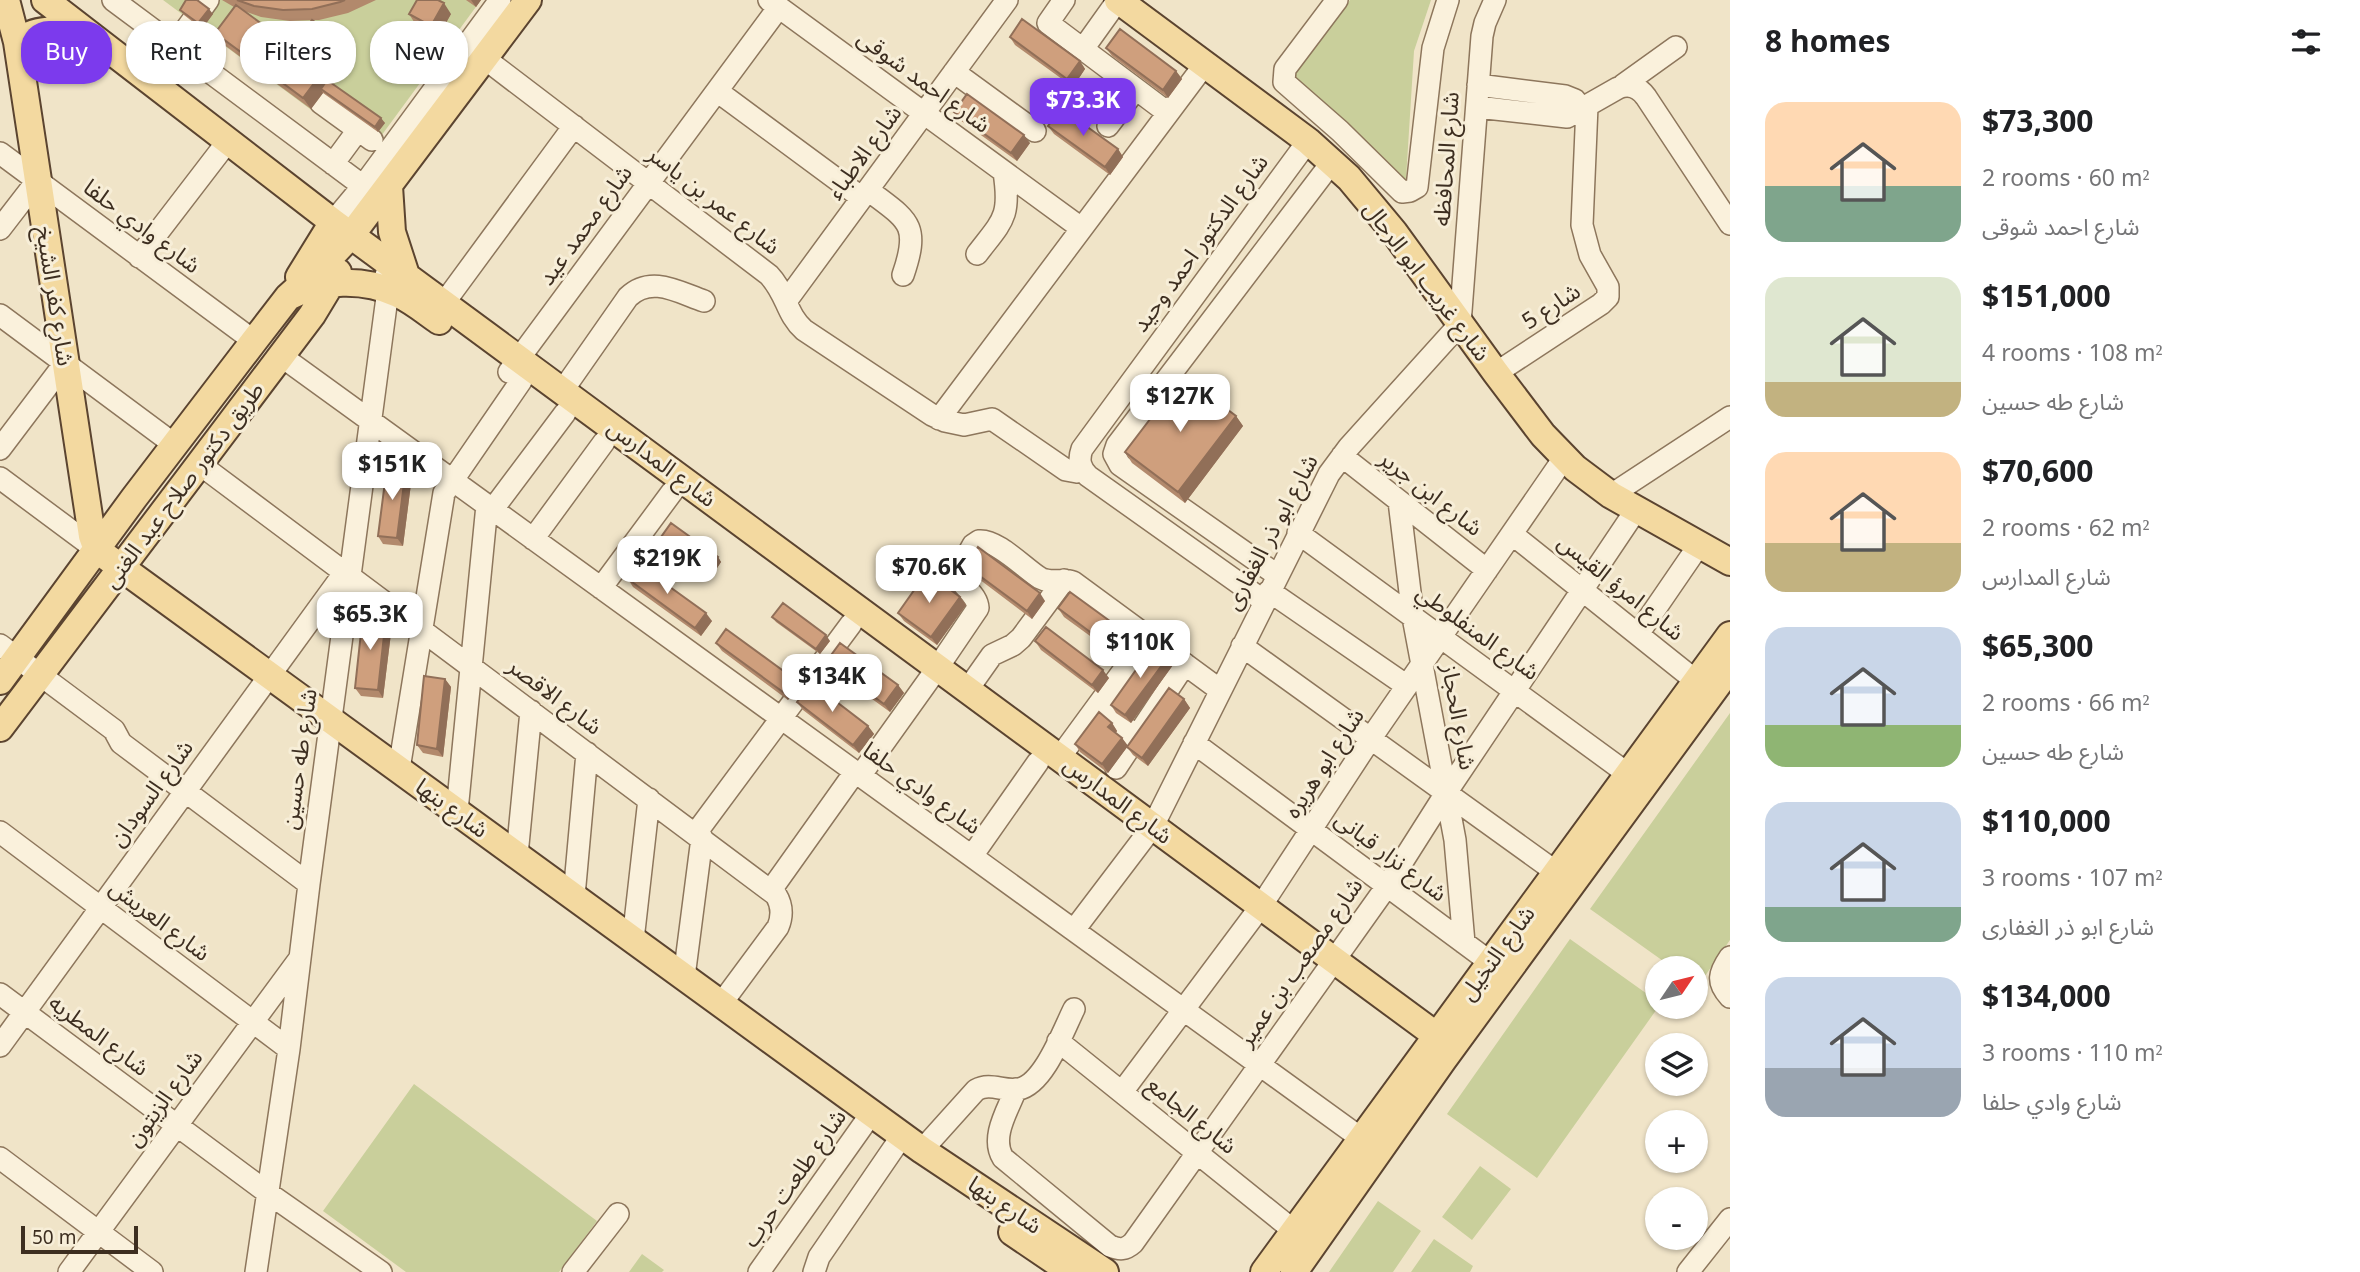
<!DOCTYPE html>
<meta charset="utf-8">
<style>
body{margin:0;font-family:Georgia,"Noto Sans Arabic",serif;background:#f2f2f2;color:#202124;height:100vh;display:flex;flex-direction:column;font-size:26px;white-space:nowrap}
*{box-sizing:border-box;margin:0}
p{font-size:23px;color:#757577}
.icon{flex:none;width:38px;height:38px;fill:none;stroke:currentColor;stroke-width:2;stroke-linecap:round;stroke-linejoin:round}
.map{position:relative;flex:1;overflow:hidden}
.drawer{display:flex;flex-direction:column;background:#fff;width:630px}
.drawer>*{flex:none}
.banner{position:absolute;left:21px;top:21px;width:665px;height:63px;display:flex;gap:14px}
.needle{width:46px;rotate:55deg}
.fabs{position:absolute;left:1645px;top:956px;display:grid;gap:14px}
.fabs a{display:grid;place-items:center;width:63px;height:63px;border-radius:50%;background:#fff;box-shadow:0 2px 5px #0004;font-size:35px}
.scale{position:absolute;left:21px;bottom:18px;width:117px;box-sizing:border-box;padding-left:7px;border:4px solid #3d2e20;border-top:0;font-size:19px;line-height:24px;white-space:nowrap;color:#3d2e20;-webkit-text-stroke:5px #f7eed8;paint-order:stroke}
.price{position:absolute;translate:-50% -60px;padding:0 16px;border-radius:14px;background:#fff;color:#222;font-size:23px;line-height:46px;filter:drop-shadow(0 2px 4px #0008)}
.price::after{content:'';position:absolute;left:50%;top:42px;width:21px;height:16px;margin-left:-10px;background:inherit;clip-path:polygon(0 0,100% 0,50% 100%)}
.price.active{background:#7c3aed;color:#fff}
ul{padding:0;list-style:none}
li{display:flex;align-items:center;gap:21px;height:175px;padding:0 35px}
li span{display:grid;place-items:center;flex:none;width:196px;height:140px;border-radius:21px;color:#555}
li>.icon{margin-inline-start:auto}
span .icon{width:84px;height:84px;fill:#fffc;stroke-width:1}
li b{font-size:30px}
h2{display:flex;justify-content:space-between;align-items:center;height:84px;padding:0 35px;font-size:30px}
.chip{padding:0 24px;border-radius:28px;background:#fff;box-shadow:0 2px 5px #0004;font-size:24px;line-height:63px}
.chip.active{background:#7c3aed;color:#fff}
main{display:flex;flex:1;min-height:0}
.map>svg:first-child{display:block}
.green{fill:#c9cf9b}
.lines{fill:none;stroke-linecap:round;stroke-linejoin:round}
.minor-casing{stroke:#8d765c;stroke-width:24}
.major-casing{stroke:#5b4430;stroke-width:30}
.minor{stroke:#faf1dc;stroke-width:21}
.major{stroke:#f3d9a0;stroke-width:26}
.wall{fill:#b2896c;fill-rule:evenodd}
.shaded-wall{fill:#916f58}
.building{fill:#cf9f7d;stroke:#916f58;stroke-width:2}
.labels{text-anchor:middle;stroke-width:6;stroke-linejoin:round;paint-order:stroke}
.street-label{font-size:23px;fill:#3d2e20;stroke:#f7eed8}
</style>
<main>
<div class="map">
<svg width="1730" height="1272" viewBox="0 0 1730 1272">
<rect width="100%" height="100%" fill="#f0e4c8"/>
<path class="green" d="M163,0H481L373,147L360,146Z
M1350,0H1431L1414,51L1406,179L1397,176L1290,77Z
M1730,713V940L1698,986L1696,968H1673L1590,909Z
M1570,939L1657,1001L1659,1006L1537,1178L1447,1114Z
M414,1084L597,1221L559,1272H406L323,1211Z
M1480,1166L1511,1189L1472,1240L1442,1217Z
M1378,1201L1421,1231L1393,1272H1329Z
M1434,1239L1473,1266L1470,1272H1411Z
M642,1254L664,1270L662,1272H629Z"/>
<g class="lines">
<defs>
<path id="minor" d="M113,0L363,186
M769,0L1081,228
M1064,0L1048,23L1168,113
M1337,0L1285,69L1284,82L1340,131L1402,192L1410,191L1417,187L1433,48L1448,0
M203,7L208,0
M1083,49L1118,0
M484,58L769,275C787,294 786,314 804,330L932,415L945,421L964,425L992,419L1066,470L1077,472L1083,471
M954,72L1035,131
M149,80L192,21
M1478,85L1565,96L1575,100L1581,109
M1623,85L1676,47
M717,91L862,198
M321,103L372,140
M1477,107L1567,117L1618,88C1629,83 1639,87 1646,97L1730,224
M1108,126L1136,89
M0,153L254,341
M333,164L358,130
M868,190C907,220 921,223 903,275
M333,222L363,186L500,0
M0,229L37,181
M977,254C1003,220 1011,217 1004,172
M139,257L228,141
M787,300L1007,0
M444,303L574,126
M0,315L175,445
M281,356L1362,1139
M509,372L779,7
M1496,373L1601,304L1608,297V287L1590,255L1582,225L1587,106
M563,390L628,297C651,275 678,292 704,301
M939,419L1205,64
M0,449L65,363
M1342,456L1487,570
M198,463L776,895C782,905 783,915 778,927L721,1004
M0,478L97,550
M1611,495L1730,417
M1399,501L1413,617L1455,840L1464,943
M493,509L565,413
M1298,533L1628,774
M1512,534L1696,681
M533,539L604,442
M1277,575L1120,465L1114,454L1117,445L1332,162
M601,588L672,492
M1269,591L1407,686
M1264,601L1088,476C1080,468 1078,460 1082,449L1308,141
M1638,634L1699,545
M0,645L114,730L121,743L309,884
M1242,646L1556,872
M968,689L992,655L1013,645L1021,638L1064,580
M1097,707L1137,736
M1194,743L1490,962
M1060,757L1148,637
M1116,768L1185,664
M399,769L444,493L521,381
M860,776L938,667L978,608C977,593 960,587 958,572L973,545L979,541C997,539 1024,568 1040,578C1051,584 1062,578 1073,582L1220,690
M457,811L487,505
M0,832L289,1049
M696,833L851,624
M517,855L531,711
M972,856L1038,762
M771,890L855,772
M574,896L587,753
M1074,930L1153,826L1329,474L1349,447L1460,324L1482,36L1485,23L1495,0
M633,940L649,799
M1730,957C1719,973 1716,982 1730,997
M684,977L702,838
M0,994L268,1193L381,1272
M1058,1041L1293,1230
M0,1046L345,572
M1016,1089C1008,1110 990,1137 1003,1158L1110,1246C1120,1250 1125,1250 1133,1243L1387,886L1446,793L1636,510
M1122,1092L1261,906L1371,738L1564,458
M922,1150L976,1090C991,1082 1003,1092 1019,1089C1044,1084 1063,1031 1074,1009
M0,1158L152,1272
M69,1272L300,958
M256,1272L289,1049L309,884L388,290L386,275
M573,1272L618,1214
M759,1272L871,1114
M814,1272L819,1257L902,1136
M1688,1272L1730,1219"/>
<path id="major" d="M6,0L17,42L92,536L97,550L922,1150L1105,1272
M45,0L333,222L1452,1047
M1118,0L1308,141L1349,178L1394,232L1496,373L1543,435L1575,468L1611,495L1730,562
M17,42C39,26 62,28 86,38
M389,186L392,232L406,275
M299,277L333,222
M288,297C321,279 364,278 398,294C413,301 426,312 439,321
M0,681L134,498L254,341L288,297L318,270L352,234L528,0
M0,728L312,315L338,272
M1012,1232L1071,1272
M1264,1272L1730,635
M1294,1272L1443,1060L1730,668"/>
</defs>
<use href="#minor" class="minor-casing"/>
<use href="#major" class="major-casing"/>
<use href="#minor" class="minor"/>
<use href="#major" class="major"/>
</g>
<path class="wall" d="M222,0H376L348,13L319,20H312L344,43L351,54L331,83L385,123L378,132L323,93L311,109L223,44L215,33L234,7ZM244,11L261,17L290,21L311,20L298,39L288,43Z
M466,0H481L476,7Z
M180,10L213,14L202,29L184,15Z
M409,14H451L438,37L416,25Z
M1010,37L1080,61L1085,69L1073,87L1015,45Z
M1106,48L1176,71L1182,79L1168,98L1112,56Z
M422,60L423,68L420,75H412L410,73Z
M954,112L1030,143L1017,161L960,120Z
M1048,126L1118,149L1123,157L1110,175L1054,134Z
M1236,416L1243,426L1185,503L1132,463L1125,452Z
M406,468L412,476L403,546L383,544L378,536Z
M661,537L718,557L721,562L711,577L665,543Z
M965,565L1045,601L1032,619L971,573Z
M628,579L712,621L701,636L633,587Z
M960,597L966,605L937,645L904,621L898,613Z
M1058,608L1129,635L1135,643L1123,660L1064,617Z
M386,617L392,625L383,698L361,696L355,688Z
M772,617L830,641L820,654L776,622Z
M1035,641L1109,678L1098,693L1041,650Z
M716,643L798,686L788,700L722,651Z
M826,662L898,685L904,693L890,712L832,670Z
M1173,665L1131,723L1116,713L1111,705Z
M445,679L451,687L443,757L423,753L417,745Z
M1184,699L1190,708L1148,766L1133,755L1127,747L1108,773L1080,752L1075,744L1112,723L1117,731L1116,733L1122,738L1128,746Z
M797,702L868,726L874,734L859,753L803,710Z"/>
<path class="shaded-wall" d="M471,0H481L476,7Z
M444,3L451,14L438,37L431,26Z
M209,9L213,14L202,29L198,23Z
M344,43L351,54L324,92L321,89L323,93L311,109L303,98Z
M420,57L422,60L423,68L420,75L418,72Z
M1080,61L1085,69L1073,87L1067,79Z
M1176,71L1182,79L1168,98L1163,90Z
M381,118L385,123L378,132L375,127Z
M1024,135L1030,143L1017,161L1011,153Z
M1118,149L1123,157L1110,175L1105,167Z
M1236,416L1243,426L1185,503L1178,492Z
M406,468L412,476L403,546L397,538Z
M718,557L721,562L711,577L707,571Z
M1040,593L1045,601L1032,619L1027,611Z
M960,597L966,605L937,645L931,637Z
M706,613L712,621L701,636L695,628Z
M386,617L392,625L383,698L378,690Z
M826,635L830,641L820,654L816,649Z
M1129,635L1135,643L1123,660L1117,652Z
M1168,657L1173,665L1131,723L1125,715Z
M1103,670L1109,678L1098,693L1092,685Z
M793,678L798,686L788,700L783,692Z
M445,679L451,687L443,757L437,749Z
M898,685L904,693L890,712L884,704Z
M1184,699L1190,708L1148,766L1142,758Z
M1112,723L1117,731L1114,735L1108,727Z
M868,726L874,734L859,753L853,745Z
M1122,738L1128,746L1108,773L1102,764Z"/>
<path class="building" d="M186,0H197L209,9L198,23L180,10Z
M237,0H345L340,2L312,9L283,10L254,6Z
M417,0H438L444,3L431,26L409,14Z
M236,5L288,43L294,35L298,39L312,20L344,43L303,98L215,33Z
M1022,19L1080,61L1067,79L1010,37Z
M1120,29L1176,71L1163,90L1106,48Z
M415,51L420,57L421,65L418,72L410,73L407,52Z
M327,80L381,118L375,127L321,89Z
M967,94L1024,135L1011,153L954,112Z
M1061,108L1118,149L1105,167L1048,126Z
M1183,376L1236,416L1178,492L1125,452Z
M387,466L406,468L397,538L378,536Z
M671,523L718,557L707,571L661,537Z
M978,547L1040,593L1027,611L965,565Z
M638,564L706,613L695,628L628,579Z
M927,572L960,597L931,637L898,613Z
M1070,592L1129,635L1117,652L1058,608Z
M783,603L826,635L816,649L772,617Z
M363,614L386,617L378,690L355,688Z
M1046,627L1103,670L1092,685L1035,641Z
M726,629L793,678L783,692L716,643Z
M840,643L898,685L884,704L826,662Z
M1153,646L1168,657L1125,715L1111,705Z
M424,676L445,679L437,749L417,745Z
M812,683L868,726L853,745L797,702Z
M1169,688L1184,699L1142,758L1127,747Z
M1099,712L1112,723L1108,727L1122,738L1102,764L1075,744Z"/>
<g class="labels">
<g class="street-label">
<text transform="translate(924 81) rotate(36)" y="8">شارع احمد شوقى</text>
<text transform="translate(864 152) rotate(-54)" y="8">شارع الاطباء</text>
<text transform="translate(1446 159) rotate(-86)" y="8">شارع المحافظه</text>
<text transform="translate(714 200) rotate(38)" y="8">شارع عمر بن ياسر</text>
<text transform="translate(585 225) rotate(-54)" y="8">شارع محمد عيد</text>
<text transform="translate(142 226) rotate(37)" y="8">شارع وادي حلفا</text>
<text transform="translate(1200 243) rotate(-54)" y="8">شارع الدكتور احمد وحيد</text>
<text transform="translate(1427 281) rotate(53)" y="8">شارع غريب ابو الرجال</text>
<text transform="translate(55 296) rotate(81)" y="8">شارع كفر الشيخ</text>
<text transform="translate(1551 306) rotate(-33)" y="8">شارع 5</text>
<text transform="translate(662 463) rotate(37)" y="8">شارع المدارس</text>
<text transform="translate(183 485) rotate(-53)" y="8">طريق دكتور صلاح عبد الغنى</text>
<text transform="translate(1431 493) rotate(38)" y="8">شارع ابن جرير</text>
<text transform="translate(1271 532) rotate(-62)" y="8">شارع ابو ذر الغفارى</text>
<text transform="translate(1621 587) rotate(39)" y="8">شارع امرؤ القيس</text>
<text transform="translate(1478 632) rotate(36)" y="8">شارع المنفلوطي</text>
<text transform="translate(555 696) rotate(37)" y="8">شارع الاقصر</text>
<text transform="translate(1459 717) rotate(80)" y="8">شارع الحجاز</text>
<text transform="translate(299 759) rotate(-82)" y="8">شارع طه حسين</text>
<text transform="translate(1324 763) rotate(-57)" y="8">شارع ابو هريره</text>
<text transform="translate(922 788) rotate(36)" y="8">شارع وادي حلفا</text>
<text transform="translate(151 793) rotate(-54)" y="8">شارع السودان</text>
<text transform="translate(1118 800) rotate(37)" y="8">شارع المدارس</text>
<text transform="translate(452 808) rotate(36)" y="8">شارع بنها</text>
<text transform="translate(1391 856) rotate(37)" y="8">شارع نزار قبانى</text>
<text transform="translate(160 920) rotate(37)" y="8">شارع العريش</text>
<text transform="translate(1497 953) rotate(-54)" y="8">شارع النخيل</text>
<text transform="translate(1300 962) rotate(-55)" y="8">شارع مصعب بن عمير</text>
<text transform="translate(99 1035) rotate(37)" y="8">شارع المطريه</text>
<text transform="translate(164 1098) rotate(-54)" y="8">شارع الزيتون</text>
<text transform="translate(1192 1115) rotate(39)" y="8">شارع الجامع</text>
<text transform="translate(794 1178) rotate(-55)" y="8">شارع طلعت حرب</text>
<text transform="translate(1005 1205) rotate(34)" y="8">شارع بنها</text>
</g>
</g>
</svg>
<div class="fabs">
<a><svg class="needle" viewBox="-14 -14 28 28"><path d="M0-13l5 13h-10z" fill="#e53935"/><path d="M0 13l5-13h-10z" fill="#757577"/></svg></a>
<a><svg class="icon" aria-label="layers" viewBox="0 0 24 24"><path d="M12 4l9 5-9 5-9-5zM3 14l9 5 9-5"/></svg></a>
<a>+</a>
<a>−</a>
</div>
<div class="scale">50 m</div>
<b class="price active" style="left:1083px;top:138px">$73.3K</b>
<b class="price" style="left:1180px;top:434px">$127K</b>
<b class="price" style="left:392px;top:502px">$151K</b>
<b class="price" style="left:667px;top:596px">$219K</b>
<b class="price" style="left:929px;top:605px">$70.6K</b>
<b class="price" style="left:370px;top:652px">$65.3K</b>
<b class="price" style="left:1140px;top:680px">$110K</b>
<b class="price" style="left:832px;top:714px">$134K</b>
<div class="banner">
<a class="chip active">Buy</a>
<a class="chip">Rent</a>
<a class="chip">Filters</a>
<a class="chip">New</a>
</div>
</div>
<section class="drawer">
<h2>8 homes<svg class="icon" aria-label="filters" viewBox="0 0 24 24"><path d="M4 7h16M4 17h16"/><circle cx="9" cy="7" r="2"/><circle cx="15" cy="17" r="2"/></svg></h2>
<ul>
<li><span style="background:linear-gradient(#ffd9b3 60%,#7fa58c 0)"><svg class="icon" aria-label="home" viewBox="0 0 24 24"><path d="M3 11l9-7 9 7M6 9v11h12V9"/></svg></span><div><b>$73,300</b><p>2 rooms · 60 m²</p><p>شارع احمد شوقى</p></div></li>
<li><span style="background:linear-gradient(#dfe7d0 75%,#c2b280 0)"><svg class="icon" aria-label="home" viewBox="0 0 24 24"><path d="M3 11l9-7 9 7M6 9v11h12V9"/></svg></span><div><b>$151,000</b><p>4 rooms · 108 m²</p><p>شارع طه حسين</p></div></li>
<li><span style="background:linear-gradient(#ffd9b3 65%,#c2b280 0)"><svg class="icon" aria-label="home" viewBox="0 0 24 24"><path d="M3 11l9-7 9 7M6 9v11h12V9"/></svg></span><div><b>$70,600</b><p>2 rooms · 62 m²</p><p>شارع المدارس</p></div></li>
<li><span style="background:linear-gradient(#c9d6e8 70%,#8fb573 0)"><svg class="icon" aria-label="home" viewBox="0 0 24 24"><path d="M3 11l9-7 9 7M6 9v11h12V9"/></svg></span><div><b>$65,300</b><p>2 rooms · 66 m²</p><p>شارع طه حسين</p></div></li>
<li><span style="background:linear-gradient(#c9d6e8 75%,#7fa58c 0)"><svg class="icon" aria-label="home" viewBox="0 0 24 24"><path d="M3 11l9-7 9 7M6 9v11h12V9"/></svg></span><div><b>$110,000</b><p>3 rooms · 107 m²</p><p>شارع ابو ذر الغفارى</p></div></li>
<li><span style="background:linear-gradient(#c9d6e8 65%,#9aa5b1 0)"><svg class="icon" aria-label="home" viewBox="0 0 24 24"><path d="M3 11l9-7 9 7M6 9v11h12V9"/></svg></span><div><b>$134,000</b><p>3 rooms · 110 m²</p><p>شارع وادي حلفا</p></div></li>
</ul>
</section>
</main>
